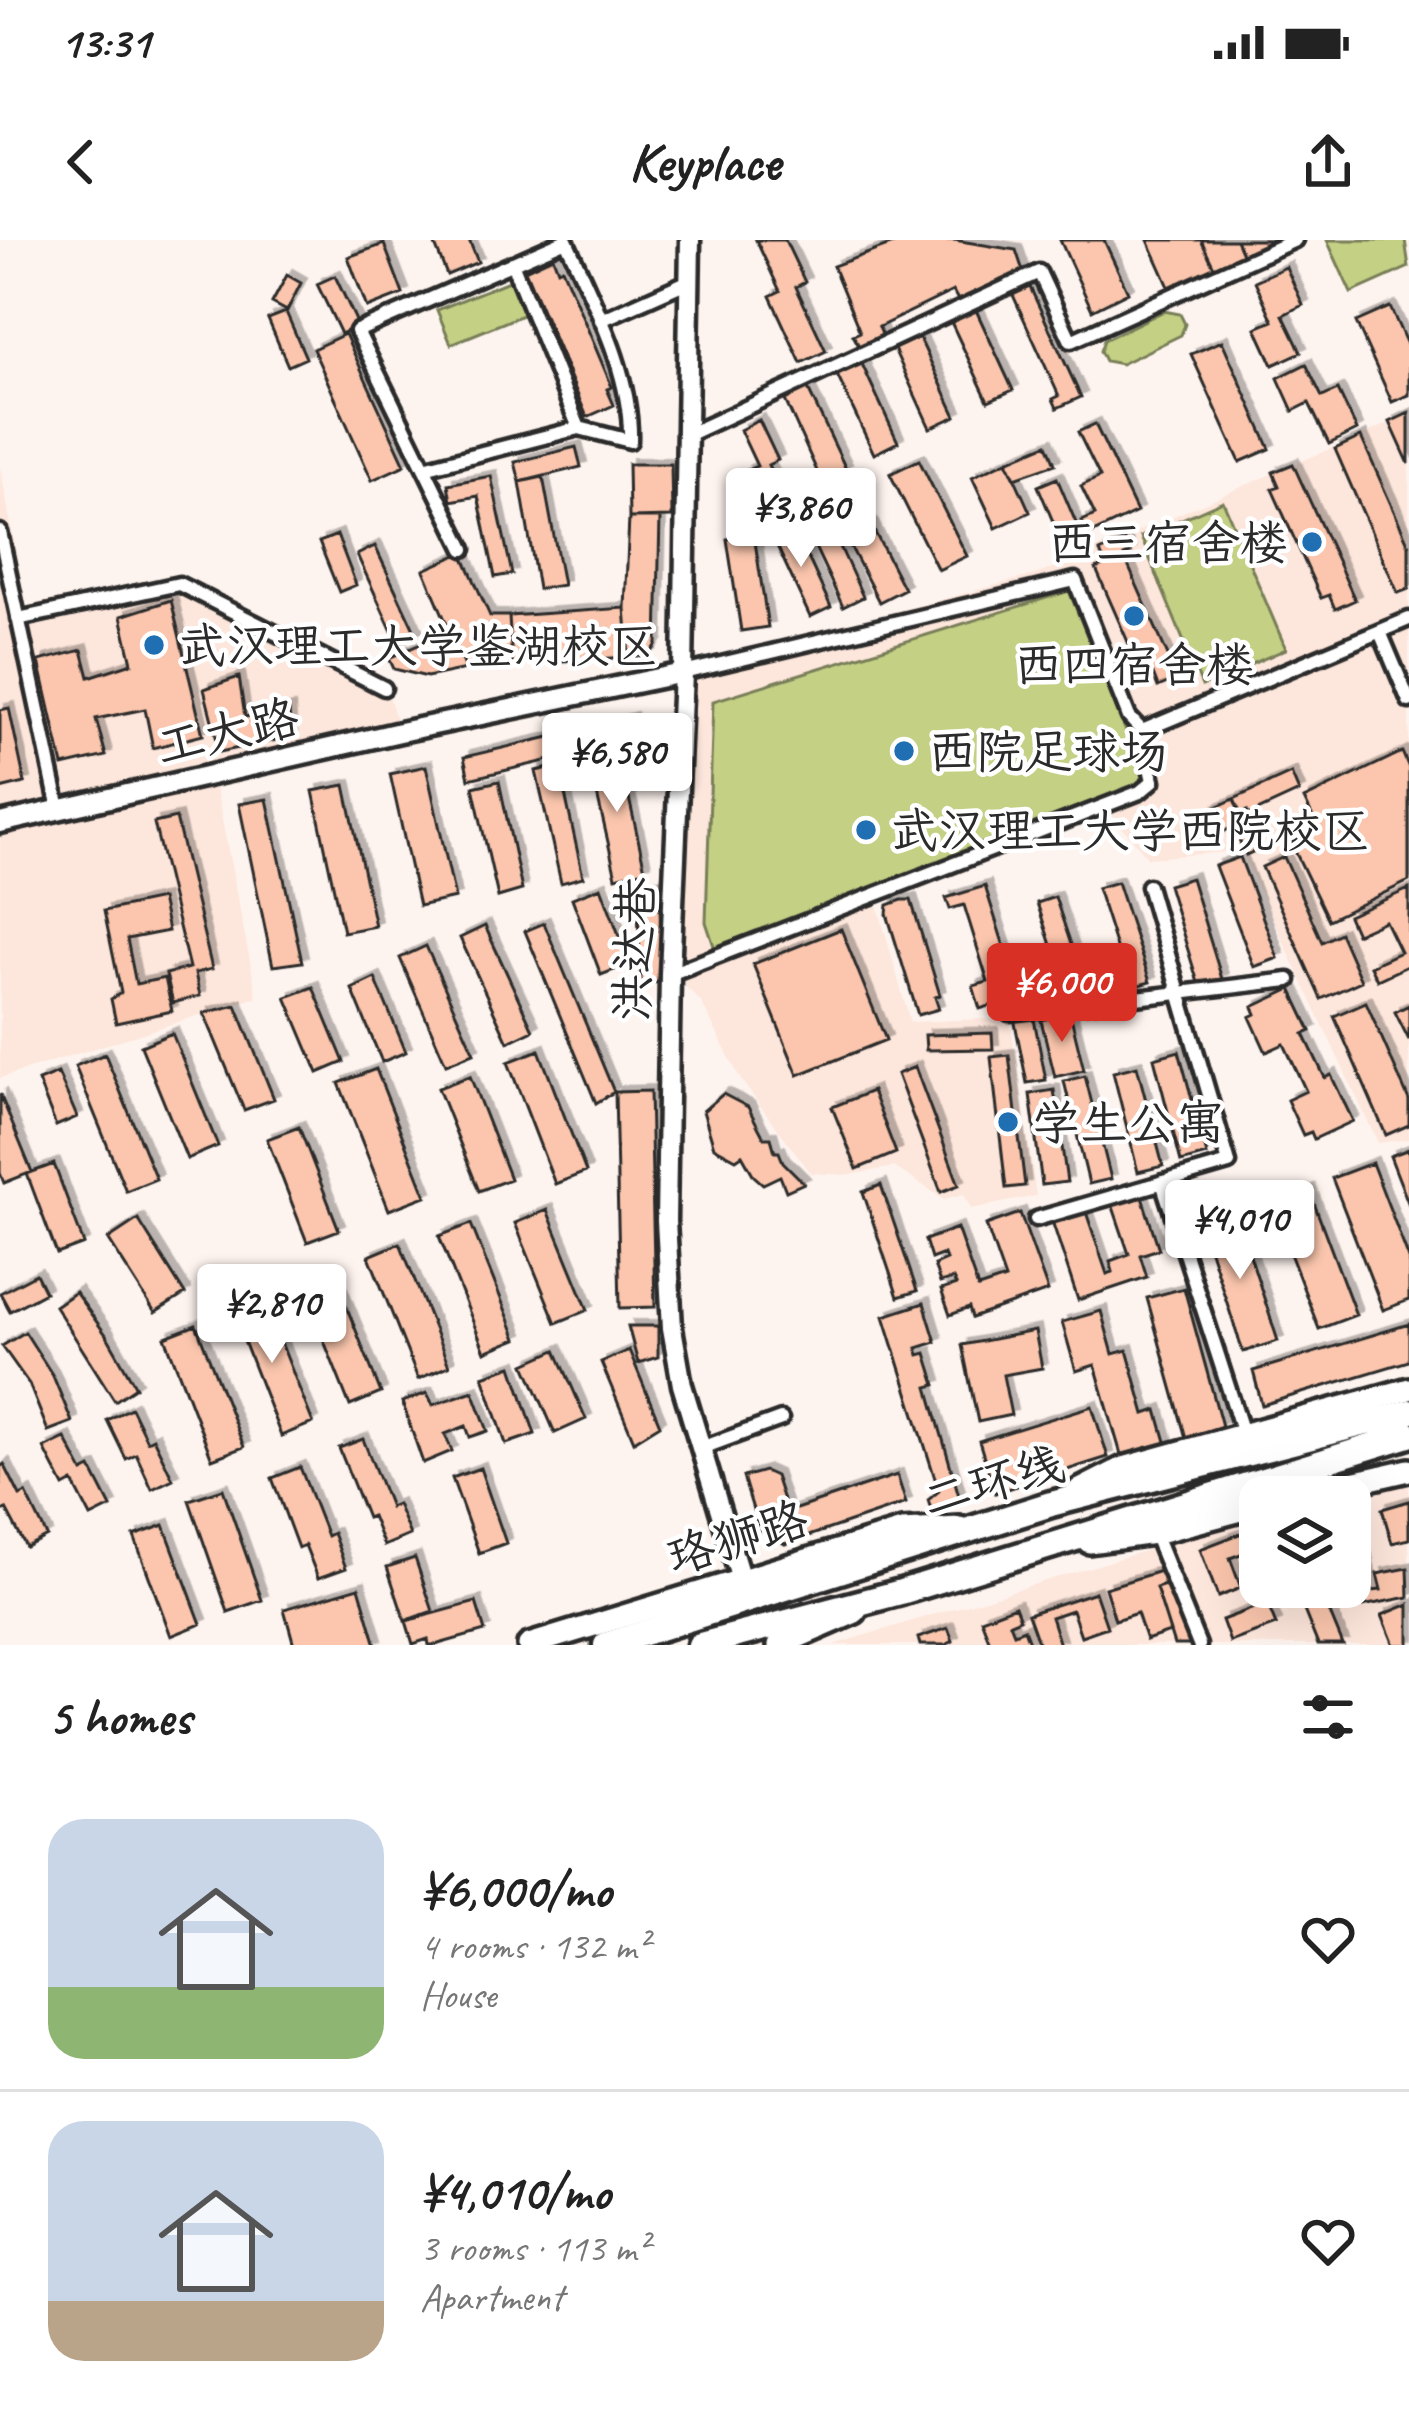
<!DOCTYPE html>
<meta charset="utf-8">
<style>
body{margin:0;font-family:Caveat,"LXGW WenKai TC",sans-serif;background:#f2f2f2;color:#222;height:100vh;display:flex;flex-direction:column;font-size:45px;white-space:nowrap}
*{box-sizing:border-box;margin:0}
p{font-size:39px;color:#767676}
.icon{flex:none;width:66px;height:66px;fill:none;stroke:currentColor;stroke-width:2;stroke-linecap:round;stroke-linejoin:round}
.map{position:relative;height:1405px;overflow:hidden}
.side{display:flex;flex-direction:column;background:#fff;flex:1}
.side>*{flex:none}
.fabs{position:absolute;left:1239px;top:1236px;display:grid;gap:24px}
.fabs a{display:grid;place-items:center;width:132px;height:132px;border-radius:24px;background:#fff;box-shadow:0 12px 48px #0002;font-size:60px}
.price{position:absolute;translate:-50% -102px;padding:0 27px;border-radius:12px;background:#fff;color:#222;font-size:39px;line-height:78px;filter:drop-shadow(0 3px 6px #0008)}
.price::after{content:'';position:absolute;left:50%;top:72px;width:36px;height:27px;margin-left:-18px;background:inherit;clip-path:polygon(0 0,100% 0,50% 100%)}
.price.on{background:#d93025;color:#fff}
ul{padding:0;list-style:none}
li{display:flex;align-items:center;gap:36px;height:300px;padding:0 48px}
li+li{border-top:3px solid #e0e0e0}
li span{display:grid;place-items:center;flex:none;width:336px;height:240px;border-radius:36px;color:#555}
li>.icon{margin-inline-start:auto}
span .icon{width:144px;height:144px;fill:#fffc;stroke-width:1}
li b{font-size:51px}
h2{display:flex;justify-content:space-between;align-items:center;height:144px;padding:0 48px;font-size:51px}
.status{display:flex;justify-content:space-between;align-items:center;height:84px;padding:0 60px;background:#fff;direction:ltr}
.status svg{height:33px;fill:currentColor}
header{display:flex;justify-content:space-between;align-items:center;height:156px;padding:0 48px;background:#fff;font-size:54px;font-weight:800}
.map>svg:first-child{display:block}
.built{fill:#fde6db}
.green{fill:#c4d084;stroke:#787e58;stroke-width:3}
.building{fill:#fbc6ad;stroke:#2b2b2b;stroke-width:3;filter:url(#shadow)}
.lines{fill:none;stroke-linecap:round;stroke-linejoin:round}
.street-casing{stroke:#2b2b2b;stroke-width:21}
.secondary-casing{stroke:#2b2b2b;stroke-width:27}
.primary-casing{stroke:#2b2b2b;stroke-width:30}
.highway-casing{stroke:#2b2b2b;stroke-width:33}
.street{stroke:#fff;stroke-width:12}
.secondary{stroke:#fff;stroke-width:18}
.primary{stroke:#fff;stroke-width:21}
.highway{stroke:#fff;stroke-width:24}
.poi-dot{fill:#1f6fb2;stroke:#fff;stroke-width:4.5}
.labels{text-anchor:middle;stroke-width:9;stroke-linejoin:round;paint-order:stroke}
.poi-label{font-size:48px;fill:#2b2b2b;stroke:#fff;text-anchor:start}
.street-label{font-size:48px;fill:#2b2b2b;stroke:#fff}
</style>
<div class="status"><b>13:31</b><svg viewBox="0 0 49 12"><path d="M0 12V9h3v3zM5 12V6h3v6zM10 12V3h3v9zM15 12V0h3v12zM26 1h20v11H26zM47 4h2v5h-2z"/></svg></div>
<header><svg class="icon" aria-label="back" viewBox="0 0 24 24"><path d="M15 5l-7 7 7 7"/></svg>Keyplace<svg class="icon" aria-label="share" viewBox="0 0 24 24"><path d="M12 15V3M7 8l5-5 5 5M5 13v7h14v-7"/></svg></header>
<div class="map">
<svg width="1409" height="1405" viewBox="0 0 1409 1405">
<defs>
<filter id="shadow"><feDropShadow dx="5.5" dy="-5.5" stdDeviation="0" flood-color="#0004"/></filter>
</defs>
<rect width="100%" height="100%" fill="#fef4ef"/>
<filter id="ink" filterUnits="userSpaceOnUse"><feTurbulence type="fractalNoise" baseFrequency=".00833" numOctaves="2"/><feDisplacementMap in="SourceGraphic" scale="24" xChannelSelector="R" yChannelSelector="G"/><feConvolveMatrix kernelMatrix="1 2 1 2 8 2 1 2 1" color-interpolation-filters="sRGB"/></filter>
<g filter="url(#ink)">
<path class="built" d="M1409,175V899L1378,903L1241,611L1148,618L1108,570L876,660L910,782L1010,778L1036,956L971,969L964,954L944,959L894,927L849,935L811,933L741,840L701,762L685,746L671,722L683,429L1041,333Z
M0,226L26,366L173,337L385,443L400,492L215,544L257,757L0,838Z
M1409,1241V1405H833L1260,1276V1347H1350V1257H1340Z"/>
<path class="green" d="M1327,0H1405L1409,27L1351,53Z
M511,40L525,74L451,104L437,70Z
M1164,71L1180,74L1185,84L1181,95L1121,124L1105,121L1100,111L1104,100Z
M1223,261L1286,409L1202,446L1141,297Z
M1069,351L1146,541L722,711L714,706L706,682L713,461Z"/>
<path class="building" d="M433,0H469L478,22L447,35Z
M756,0H785L805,42L796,47L826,111L801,123L770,56L780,51Z
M904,0H954L1016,10L1024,34L959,62L953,51L879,87L883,97L859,106L853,95L860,92L833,26Z
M1060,0H1104L1128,52L1092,70Z
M1148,0H1201L1215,29L1170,49Z
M1201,0H1236L1243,16L1215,29Z
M1236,0H1278L1243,16Z
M384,4L403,54L367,68L348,17Z
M553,17L558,30L562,28L612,147L607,149L614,165L587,177L525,30Z
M1286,27L1303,65L1283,75L1301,112L1273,125L1256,88L1273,81L1255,41Z
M287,35L301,43L287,71L272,63Z
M335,36L358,85L341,94L317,44Z
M1030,47L1081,157L1057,168L1053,159L1059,156L1013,55Z
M1390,67L1409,109V155L1392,162L1356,82Z
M976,70L1013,150L988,161L951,82Z
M286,72L306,118L288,126L268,79Z
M345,94L405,225L372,240L313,109Z
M919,97L956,176L930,188L894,109Z
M1222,101L1270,209L1240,222L1191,114Z
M862,124L898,202L874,214L837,135Z
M1306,124L1322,157L1338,150L1357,190L1329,204L1309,163L1293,171L1278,138Z
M808,149L846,229L821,240L785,160Z
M1409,173V224L1390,182Z
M759,180L778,220L768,225L783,257L762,267L745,231L757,226L740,190Z
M1095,184L1137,272L1089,295L1082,281L1095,275L1081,246L1100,237L1078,192Z
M1361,197L1409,305V349L1398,353L1335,209Z
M1047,204L1055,224L1015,238L1007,221Z
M576,207L581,227L520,242L515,222Z
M919,220L967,316L938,330L890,234Z
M1007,221L1030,272L996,288L972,237Z
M628,224H671L672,277L629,278Z
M1293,224L1355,360L1335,369L1329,355L1321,358L1272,249L1279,246L1273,232Z
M491,236L512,334L495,337L478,256L451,261L448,244Z
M543,237L563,345L538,349L520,242Z
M1057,238L1079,290L1060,298L1038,246Z
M850,244L904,349L879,362L825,257Z
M826,276L863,357L843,367L805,286Z
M629,278H660L657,404L650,415L629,417L625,368Z
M792,283L831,367L810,377L771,293Z
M337,295L356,345L339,352L319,302Z
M754,295L768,387L741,391L727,299Z
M1124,301L1130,313L1124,316L1172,425L1177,422L1183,436L1158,447L1153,434L1143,436L1096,329L1105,325L1100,312Z
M375,306L417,396L398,404L357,315Z
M462,313L490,376H509L512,424L466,429L424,330Z
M171,360L203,495L153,508L145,469L96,479L106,516L63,526L39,421L82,410L89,437L132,423L121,376Z
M625,368L629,417L512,424L509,376Z
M450,391L466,429L427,437L394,429L389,418Z
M239,437L245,477L289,470L291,497L220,512L204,449Z
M9,468L25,543L0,549V470Z
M631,478L636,500L469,539L464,517Z
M1402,512L1409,528V641L1328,680L1291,603L1319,590L1304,559Z
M619,513L645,630L616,637L589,519Z
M426,526L455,658L419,666L390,534Z
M559,526L583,637L561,643L536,531Z
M1291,533L1299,552L1249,575L1247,571L1240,574L1234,559Z
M499,541L522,650L498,657L473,547Z
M345,545L375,686L343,692L313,551Z
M267,559L302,722L273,726L239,564Z
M1234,559L1257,610L1246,615L1233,587L1221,593L1210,570Z
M176,578L212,729L195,733L200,756L173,763L166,734L189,728L154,583Z
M1240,617L1278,718L1254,727L1215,626Z
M1284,617L1322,702L1340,693L1361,741L1321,759L1262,627Z
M1191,638L1222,739L1199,746L1168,645Z
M1117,642L1150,742L1129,748L1097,648Z
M637,645H659L663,743L641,742Z
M985,646L1020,757L980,769L973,746L988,742L964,665L950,669L946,658Z
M601,647L630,724L601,735L572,658Z
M1409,649V725L1377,740L1370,726L1400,712L1385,681L1356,694L1348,676Z
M1055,657L1083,740L1065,747L1037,663Z
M161,659L168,691L127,699L136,744L165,738L172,771L116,783L111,759L121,753L104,671Z
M902,660H911L940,755L935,757L939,769L918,775L887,674L888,665Z
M544,683L614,852L596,863L525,691Z
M485,686L533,790L508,802L460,698Z
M841,689L886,800L798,835L753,724Z
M426,706L474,813L446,824L400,718Z
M375,738L406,812L382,822L352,749Z
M313,747L344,822L318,833L286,757Z
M1291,749L1311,791L1304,794L1325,838L1331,835L1353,881L1314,899L1311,892L1303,895L1287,860L1306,851L1284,804L1266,812L1250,777L1256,774L1253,767Z
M1366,762L1409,860V885L1386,895L1334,776Z
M236,765L274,859L244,870L204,773Z
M1409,765V800L1395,772Z
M1070,773L1084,830L1055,837L1041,780Z
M1033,774L1046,840L1027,843L1014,778Z
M172,793L218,906L187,919L141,806Z
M992,793L993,809L926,810L925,795Z
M539,810L586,932L555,944L508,822Z
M1179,811L1207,915L1181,922L1154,818Z
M105,814L156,939L126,951L75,826Z
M1009,815L1025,946L1006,948L991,817Z
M1137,826L1163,926L1138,932L1113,832Z
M915,827L959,945L941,952L897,834Z
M376,829L426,956L389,970L339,843Z
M58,833L77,877L56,886L38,841Z
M470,836L510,939L479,951L438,848Z
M1085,836L1111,939L1089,944L1064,841Z
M1054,850L1067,942L1042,945L1030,854Z
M650,851L655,1067L620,1068L615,852Z
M872,851L896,913L857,929L832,867Z
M0,854L32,932L4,943L0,933Z
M723,854L748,867L764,898H771L775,912H779L783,922L804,943L786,951L780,936L763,944L754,936L742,915L736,919L714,907L703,871Z
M299,887L339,990L307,1002L267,899Z
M1409,909V965L1390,916Z
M1372,923L1409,1019V1060L1383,1070L1332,938Z
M54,924L84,1004L57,1014L27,934Z
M881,945L917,1051L898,1057L863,952Z
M1309,950L1356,1075L1319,1089L1271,964Z
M1141,954L1159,1009L1140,1015L1147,1037L1078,1060L1052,981L1085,969L1107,1034L1113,1032L1110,1021L1129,1014L1112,964Z
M547,970L588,1070L556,1083L515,983Z
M1236,972L1278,1101L1243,1112L1201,983Z
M1020,973L1048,1051L972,1078L969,1068L950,1075L941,1050L956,1045L953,1039L940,1043L934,1025L946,1020L944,1014L931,1019L925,1000L957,988L978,1048L1005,1039L986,985Z
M138,979L185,1054L155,1073L108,999Z
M471,984L517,1099L485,1112L439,996Z
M400,1003L449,1126L418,1139L369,1016Z
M331,1028L381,1153L350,1166L300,1041Z
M36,1034L45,1052L10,1071L0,1053Z
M1184,1048L1222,1186L1186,1198L1147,1058Z
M75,1052L107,1096L136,1147L115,1161L55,1066Z
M262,1055L313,1183L281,1196L231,1068Z
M924,1063L936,1102L917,1108L919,1115L926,1113L936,1145L928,1147L961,1263L933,1276L928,1260L939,1251L884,1076Z
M1101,1071L1113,1114L1127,1110L1145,1174L1157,1170L1167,1205L1122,1218L1095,1125L1076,1131L1062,1082Z
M1409,1084V1121L1262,1165L1253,1131Z
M196,1085L244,1207L212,1219L165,1097Z
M628,1086H658V1117L638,1123Z
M1035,1091L1042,1128L1003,1135L1011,1175L978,1182L962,1105Z
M25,1092L53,1136L72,1182L48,1191L29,1144L2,1106Z
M556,1110L586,1179L555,1193L525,1124Z
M629,1110L660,1185L634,1201L601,1122Z
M512,1126L535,1194L506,1204L483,1136Z
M473,1151L488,1191L470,1197L466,1186L445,1194L452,1211L423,1223L402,1162L427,1153L433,1165Z
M1092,1166L1108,1217L995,1253L979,1201Z
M131,1168L147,1201L153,1198L173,1239L152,1249L136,1214L126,1219L107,1180Z
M65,1198L83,1232L91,1228L111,1267L91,1277L73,1242L64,1247L44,1208Z
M363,1199L390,1267L397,1264L410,1295L384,1306L372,1276L367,1278L339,1208Z
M4,1224L20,1256L26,1253L47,1296L26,1307L6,1269L0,1272V1227Z
M300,1227L327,1296L333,1293L346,1328L318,1338L305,1305L298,1308L272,1238Z
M480,1228L506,1303L479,1313L452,1238Z
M764,1231L775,1236L787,1272L897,1235L906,1263L785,1304L759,1289L743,1237Z
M223,1249L262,1360L228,1372L189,1260Z
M1409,1261V1299L1392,1303L1382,1269Z
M1355,1264L1372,1351L1381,1350L1377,1334L1408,1328L1409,1357L1347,1369L1343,1347H1350V1265Z
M164,1285L201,1384L171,1396L134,1296Z
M1260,1286V1307L1230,1318L1241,1348L1218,1357L1200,1309Z
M415,1318L433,1371L405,1381L387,1327Z
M1167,1329L1171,1343L1156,1348L1170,1392L1146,1400L1137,1373L1115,1380L1105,1348Z
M1171,1343L1195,1405H1174L1156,1348Z
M359,1347L376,1405H294L284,1369Z
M1095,1352L1107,1387L1081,1396L1072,1370L1051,1377L1060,1405H1039L1028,1374Z
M1322,1354L1343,1405H1318L1301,1363Z
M476,1362L485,1391L435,1405H429L428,1399L413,1404L406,1381Z
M1267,1363L1276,1385L1230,1402L1222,1380Z
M1409,1364V1405H1394L1382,1375Z
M1015,1366L1020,1379L1010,1383L1014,1393L1024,1389L1030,1405H991L981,1379Z
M948,1388L953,1401L946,1405H920L918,1398Z"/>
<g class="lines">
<defs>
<path id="street" d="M512,23L579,188
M601,80L689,41
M687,195L1039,32L1071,101L1295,0
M424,228L579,188L630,201C632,132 593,62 566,0
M0,292L59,569
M464,309L357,91L566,0
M18,379L179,344L384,448
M1380,392L1409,461
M1142,491L1409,379
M670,734L1140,552L1153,541L1142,491L1129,477L1075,340L683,433
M1009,773L1289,740
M1162,942L1243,1193
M1036,979L1229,923L1148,646
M699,1209L781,1179
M1154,1293L1199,1405"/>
<path id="secondary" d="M690,0L683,433L670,734L666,981L672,1088L682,1145L741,1340
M0,583L400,492L683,433"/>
<path id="primary" d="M1078,1251L1123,1228L1409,1149
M1292,1257L1409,1230
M1089,1302L1154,1293L1260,1265
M529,1405L902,1291L960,1288
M779,1405L855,1372"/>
<path id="highway" d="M606,1405L1051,1264L1409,1172
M700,1405L901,1352L1409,1195"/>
</defs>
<use href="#street" class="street-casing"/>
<use href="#secondary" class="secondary-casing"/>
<use href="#primary" class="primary-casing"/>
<use href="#highway" class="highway-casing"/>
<use href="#street" class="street"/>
<use href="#secondary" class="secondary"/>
<use href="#primary" class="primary"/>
<use href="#highway" class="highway"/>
</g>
</g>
<g class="poi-dot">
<circle cx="1312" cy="302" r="12"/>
<circle cx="1134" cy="376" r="12"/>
<circle cx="154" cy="405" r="12"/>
<circle cx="904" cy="511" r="12"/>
<circle cx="866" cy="590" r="12"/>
<circle cx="1008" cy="882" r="12"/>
</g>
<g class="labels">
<g class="poi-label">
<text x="1288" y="319" text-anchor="end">西三宿舍楼</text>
<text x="178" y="422">武汉理工大学鉴湖校区</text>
<text x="1134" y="441" text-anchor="middle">西四宿舍楼</text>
<text x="928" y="528">西院足球场</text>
<text x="890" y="607">武汉理工大学西院校区</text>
<text x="1032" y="899">学生公寓</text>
</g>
<g class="street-label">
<text transform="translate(227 491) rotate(-13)" y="17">工大路</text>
<text transform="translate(633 709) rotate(-88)" y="17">洪达巷</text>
<text transform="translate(993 1241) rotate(-16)" y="17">二环线</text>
<text transform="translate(737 1297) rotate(-17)" y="17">珞狮路</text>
</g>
</g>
</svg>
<div class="fabs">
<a><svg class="icon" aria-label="layers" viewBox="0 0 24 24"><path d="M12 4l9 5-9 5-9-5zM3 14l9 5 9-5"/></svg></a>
</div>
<b class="price" style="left:801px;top:330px">¥3,860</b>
<b class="price" style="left:617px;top:575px">¥6,580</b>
<b class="price on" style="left:1062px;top:805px">¥6,000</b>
<b class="price" style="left:1240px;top:1042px">¥4,010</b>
<b class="price" style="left:272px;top:1126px">¥2,810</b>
</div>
<section class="side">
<h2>5 homes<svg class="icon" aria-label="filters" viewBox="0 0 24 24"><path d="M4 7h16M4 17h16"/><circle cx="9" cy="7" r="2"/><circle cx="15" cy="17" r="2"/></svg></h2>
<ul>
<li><span style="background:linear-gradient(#c9d6e8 70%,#8fb573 0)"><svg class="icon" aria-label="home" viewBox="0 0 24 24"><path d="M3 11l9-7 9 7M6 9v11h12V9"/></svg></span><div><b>¥6,000/mo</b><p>4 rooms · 132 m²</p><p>House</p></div><svg class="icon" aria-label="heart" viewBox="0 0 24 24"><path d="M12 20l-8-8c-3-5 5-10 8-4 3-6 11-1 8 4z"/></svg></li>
<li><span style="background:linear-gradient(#c9d6e8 75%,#b9a48a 0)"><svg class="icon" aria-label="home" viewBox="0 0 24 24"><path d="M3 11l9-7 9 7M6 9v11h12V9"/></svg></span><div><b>¥4,010/mo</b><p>3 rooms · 113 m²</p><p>Apartment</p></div><svg class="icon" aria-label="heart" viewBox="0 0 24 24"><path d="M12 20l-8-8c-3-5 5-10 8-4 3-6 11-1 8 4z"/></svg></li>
</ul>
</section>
